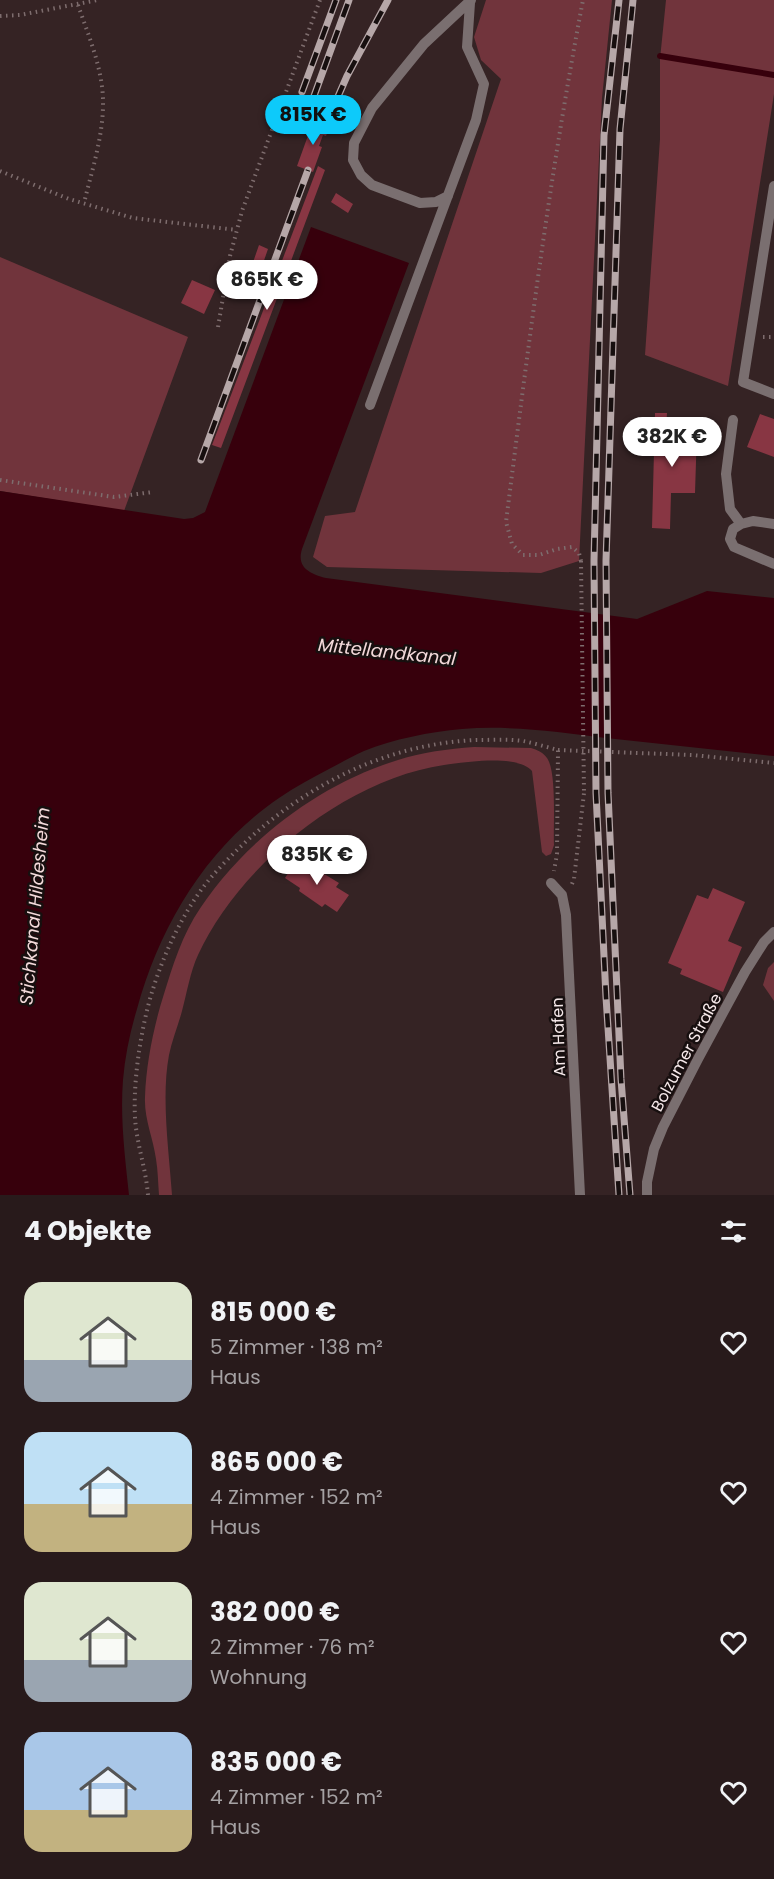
<!DOCTYPE html>
<html lang="de">
<meta charset="utf-8">
<style>
body{margin:0;font-family:Poppins,sans-serif;background:#342728;color:#f1f3f6;height:100vh;display:flex;flex-direction:column;font-size:22px;white-space:nowrap}
*{box-sizing:border-box;margin:0}
p{font-size:20px;color:#a5a1a3}
.icon{flex:none;width:33px;height:33px;fill:none;stroke:currentColor;stroke-width:2;stroke-linecap:round;stroke-linejoin:round}
.map{position:relative;height:1195px;overflow:hidden}
.panel{display:flex;flex-direction:column;background:#281a1b;flex:1}
.panel>*{flex:none}
.price{position:absolute;translate:-50% -51px;padding:0 14px;border-radius:21px;background:#fff;color:#222;font-size:20px;line-height:39px;filter:drop-shadow(0 2px 3px #0008)}
.price::after{content:'';position:absolute;left:50%;top:36px;width:18px;height:14px;margin-left:-9px;background:inherit;clip-path:polygon(0 0,100% 0,50% 100%)}
.price.selected{background:#0dcafa;color:#111}
ul{padding:0;list-style:none}
li{display:flex;align-items:center;gap:18px;height:150px;padding:0 24px}
li span{display:grid;place-items:center;flex:none;width:168px;height:120px;border-radius:18px;color:#555}
li>.icon{margin-inline-start:auto}
span .icon{width:72px;height:72px;fill:#fffc;stroke-width:1}
li b{font-size:26px}
h2{display:flex;justify-content:space-between;align-items:center;height:72px;padding:0 24px;font-size:26px}
.map>svg:first-child{display:block}
.green{fill:#71343c}
.water{fill:#37000c}
.lines{fill:none;stroke-linecap:round;stroke-linejoin:round}
.stream{stroke:#37000c;stroke-width:6}
.building{fill:#883643}
.path{stroke:#7e6d6e;stroke-width:4;stroke-dasharray:1.5 4.5;stroke-linecap:butt}
.lane{stroke:#7a6f70;stroke-width:10}
.rail-casing{stroke:#b6a7a8;stroke-width:7}
.rail{stroke:#170f0f;stroke-width:4.5;stroke-dasharray:14;stroke-linecap:butt}
.path-bridge{stroke:#7e6d6e;stroke-width:4;stroke-dasharray:1.5 4.5;stroke-linecap:butt}
.labels{text-anchor:middle;stroke-width:5;stroke-linejoin:round;paint-order:stroke}
.street-label{font-size:16px;fill:#f6e9ea;stroke:#170f0f}
.water-label{font-size:18px;font-style:italic;fill:#f3d9da;stroke:#170f0f}
</style>
<div class="map">
<svg width="774" height="1195" viewBox="0 0 774 1195">
<rect width="100%" height="100%" fill="#352324"/>
<path class="green" d="M486,0H612L602,98L579,561L541,573L327,567L313,557L325,516L355,512L501,79L481,60L474,37Z
M666,0H774V94L728,386L645,355L660,139V59Z
M0,257L188,337L124,511L0,491Z
M474,747L531,748C537,750 543,752 547,758C557,772 553,826 554,845L551,854L546,856L542,852L532,771C517,754 466,762 444,765C347,779 239,865 198,955C190,972 187,993 182,1011C178,1026 172,1040 169,1055C161,1097 169,1152 172,1195H159C158,1183 158,1171 156,1159C153,1137 144,1119 145,1097C146,1067 152,1036 160,1007C169,978 178,945 194,918C238,846 316,785 398,760C422,752 448,749 474,747Z
M774,962V1001L763,985L768,968Z"/>
<path class="water" d="M311,227L409,263L302,549C296,568 311,574 326,578L637,619L707,591L774,598V756C718,750 662,744 606,738C559,732 510,725 462,729C430,732 393,739 364,751C352,756 341,763 329,769C312,778 295,787 279,798C207,847 160,925 137,1009C130,1032 125,1056 123,1080C120,1118 125,1157 129,1195H0V491L184,519L193,518L205,512Z"/>
<g class="lines">
<path class="stream" d="M660,56L774,75"/>
</g>
<path class="building" d="M314,119L330,125L326,136L323,135L319,146L322,147L313,172L297,166Z
M318,166L325,170L221,448L212,445Z
M336,193L353,204L348,213L331,202Z
M259,245L268,249L260,272L251,268Z
M192,280L215,290L204,314L181,303Z
M655,413H667L666,428L697,430L695,493H671L670,529L652,528Z
M760,414L774,419V457L747,447Z
M298,858L339,883L336,887L349,895L337,912L325,904L322,907L299,891L300,888L285,878Z
M713,888L745,902L728,941L742,947L723,992L680,974L682,969L668,963L697,895L708,899Z"/>
<g class="lines">
<path class="path" d="M78,5C88,34 102,67 103,99C104,134 92,170 84,203
M0,16L20,15L98,0
M0,171L69,199L133,218L237,230
M218,327L230,256L242,211L320,0
M763,337H774
M0,480L114,497L153,492
M581,561L579,553L572,547L557,549L539,555H523L512,544L506,522C528,348 550,173 583,0
M558,750L692,755L774,763
M572,884L574,879L584,793
M148,1195C146,1171 139,1151 136,1128C131,1090 141,1026 153,989C165,950 187,904 214,874C282,798 374,744 477,740C492,740 508,739 523,741C534,743 546,747 558,750L557,854L554,871"/>
<path class="lane" d="M774,186L743,382L774,394
M448,196L436,202L420,203L372,185L361,175L353,160L354,143L372,108L424,44L471,0
M370,405L476,120L484,84L467,47L470,3
M733,420L726,474L730,509L741,524L753,521L774,524
M741,524L733,529L730,539L734,547L774,564
M551,883L562,895L566,915L580,1195
M647,1195V1182L654,1149L663,1127L698,1059L745,972L764,942L774,932"/>
<defs>
<path id="rail" d="M302,92L336,0
M314,96L349,0
M326,124L347,76L388,0
M201,460L308,170
M619,1195L606,997L596,793L594,561L604,135L619,0
M630,1195L621,1079L608,793L606,561L620,129L633,0"/>
</defs>
<use href="#rail" class="rail-casing"/>
<use href="#rail" class="rail"/>
<path class="path-bridge" d="M581,561L584,793"/>
</g>
<g class="labels">
<g class="street-label">
<text transform="translate(558 1037) rotate(-92)" y="6">Am Hafen</text>
<text transform="translate(686 1052) rotate(-62)" y="6">Bolzumer Straße</text>
</g>
<g class="water-label">
<text transform="translate(387 652) rotate(6)" y="6">Mittellandkanal</text>
<text transform="translate(35 906) rotate(-85)" y="6">Stichkanal Hildesheim</text>
</g>
</g>
</svg>
<b class="price selected" style="left:313px;top:146px">815K €</b>
<b class="price" style="left:267px;top:311px">865K €</b>
<b class="price" style="left:672px;top:468px">382K €</b>
<b class="price" style="left:317px;top:886px">835K €</b>
</div>
<section class="panel">
<h2>4 Objekte<svg class="icon" aria-label="filters" viewBox="0 0 24 24"><path d="M4 7h16M4 17h16"/><circle cx="9" cy="7" r="2"/><circle cx="15" cy="17" r="2"/></svg></h2>
<ul>
<li><span style="background:linear-gradient(#dfe7d0 65%,#9aa5b1 0)"><svg class="icon" aria-label="home" viewBox="0 0 24 24"><path d="M3 11l9-7 9 7M6 9v11h12V9"/></svg></span><div><b>815 000 €</b><p>5 Zimmer · 138 m²</p><p>Haus</p></div><svg class="icon" aria-label="heart" viewBox="0 0 24 24"><path d="M12 20l-8-8c-3-5 5-10 8-4 3-6 11-1 8 4z"/></svg></li>
<li><span style="background:linear-gradient(#bfe0f5 60%,#c2b280 0)"><svg class="icon" aria-label="home" viewBox="0 0 24 24"><path d="M3 11l9-7 9 7M6 9v11h12V9"/></svg></span><div><b>865 000 €</b><p>4 Zimmer · 152 m²</p><p>Haus</p></div><svg class="icon" aria-label="heart" viewBox="0 0 24 24"><path d="M12 20l-8-8c-3-5 5-10 8-4 3-6 11-1 8 4z"/></svg></li>
<li><span style="background:linear-gradient(#dfe7d0 65%,#9aa5b1 0)"><svg class="icon" aria-label="home" viewBox="0 0 24 24"><path d="M3 11l9-7 9 7M6 9v11h12V9"/></svg></span><div><b>382 000 €</b><p>2 Zimmer · 76 m²</p><p>Wohnung</p></div><svg class="icon" aria-label="heart" viewBox="0 0 24 24"><path d="M12 20l-8-8c-3-5 5-10 8-4 3-6 11-1 8 4z"/></svg></li>
<li><span style="background:linear-gradient(#a9c7e8 65%,#c2b280 0)"><svg class="icon" aria-label="home" viewBox="0 0 24 24"><path d="M3 11l9-7 9 7M6 9v11h12V9"/></svg></span><div><b>835 000 €</b><p>4 Zimmer · 152 m²</p><p>Haus</p></div><svg class="icon" aria-label="heart" viewBox="0 0 24 24"><path d="M12 20l-8-8c-3-5 5-10 8-4 3-6 11-1 8 4z"/></svg></li>
</ul>
</section>
